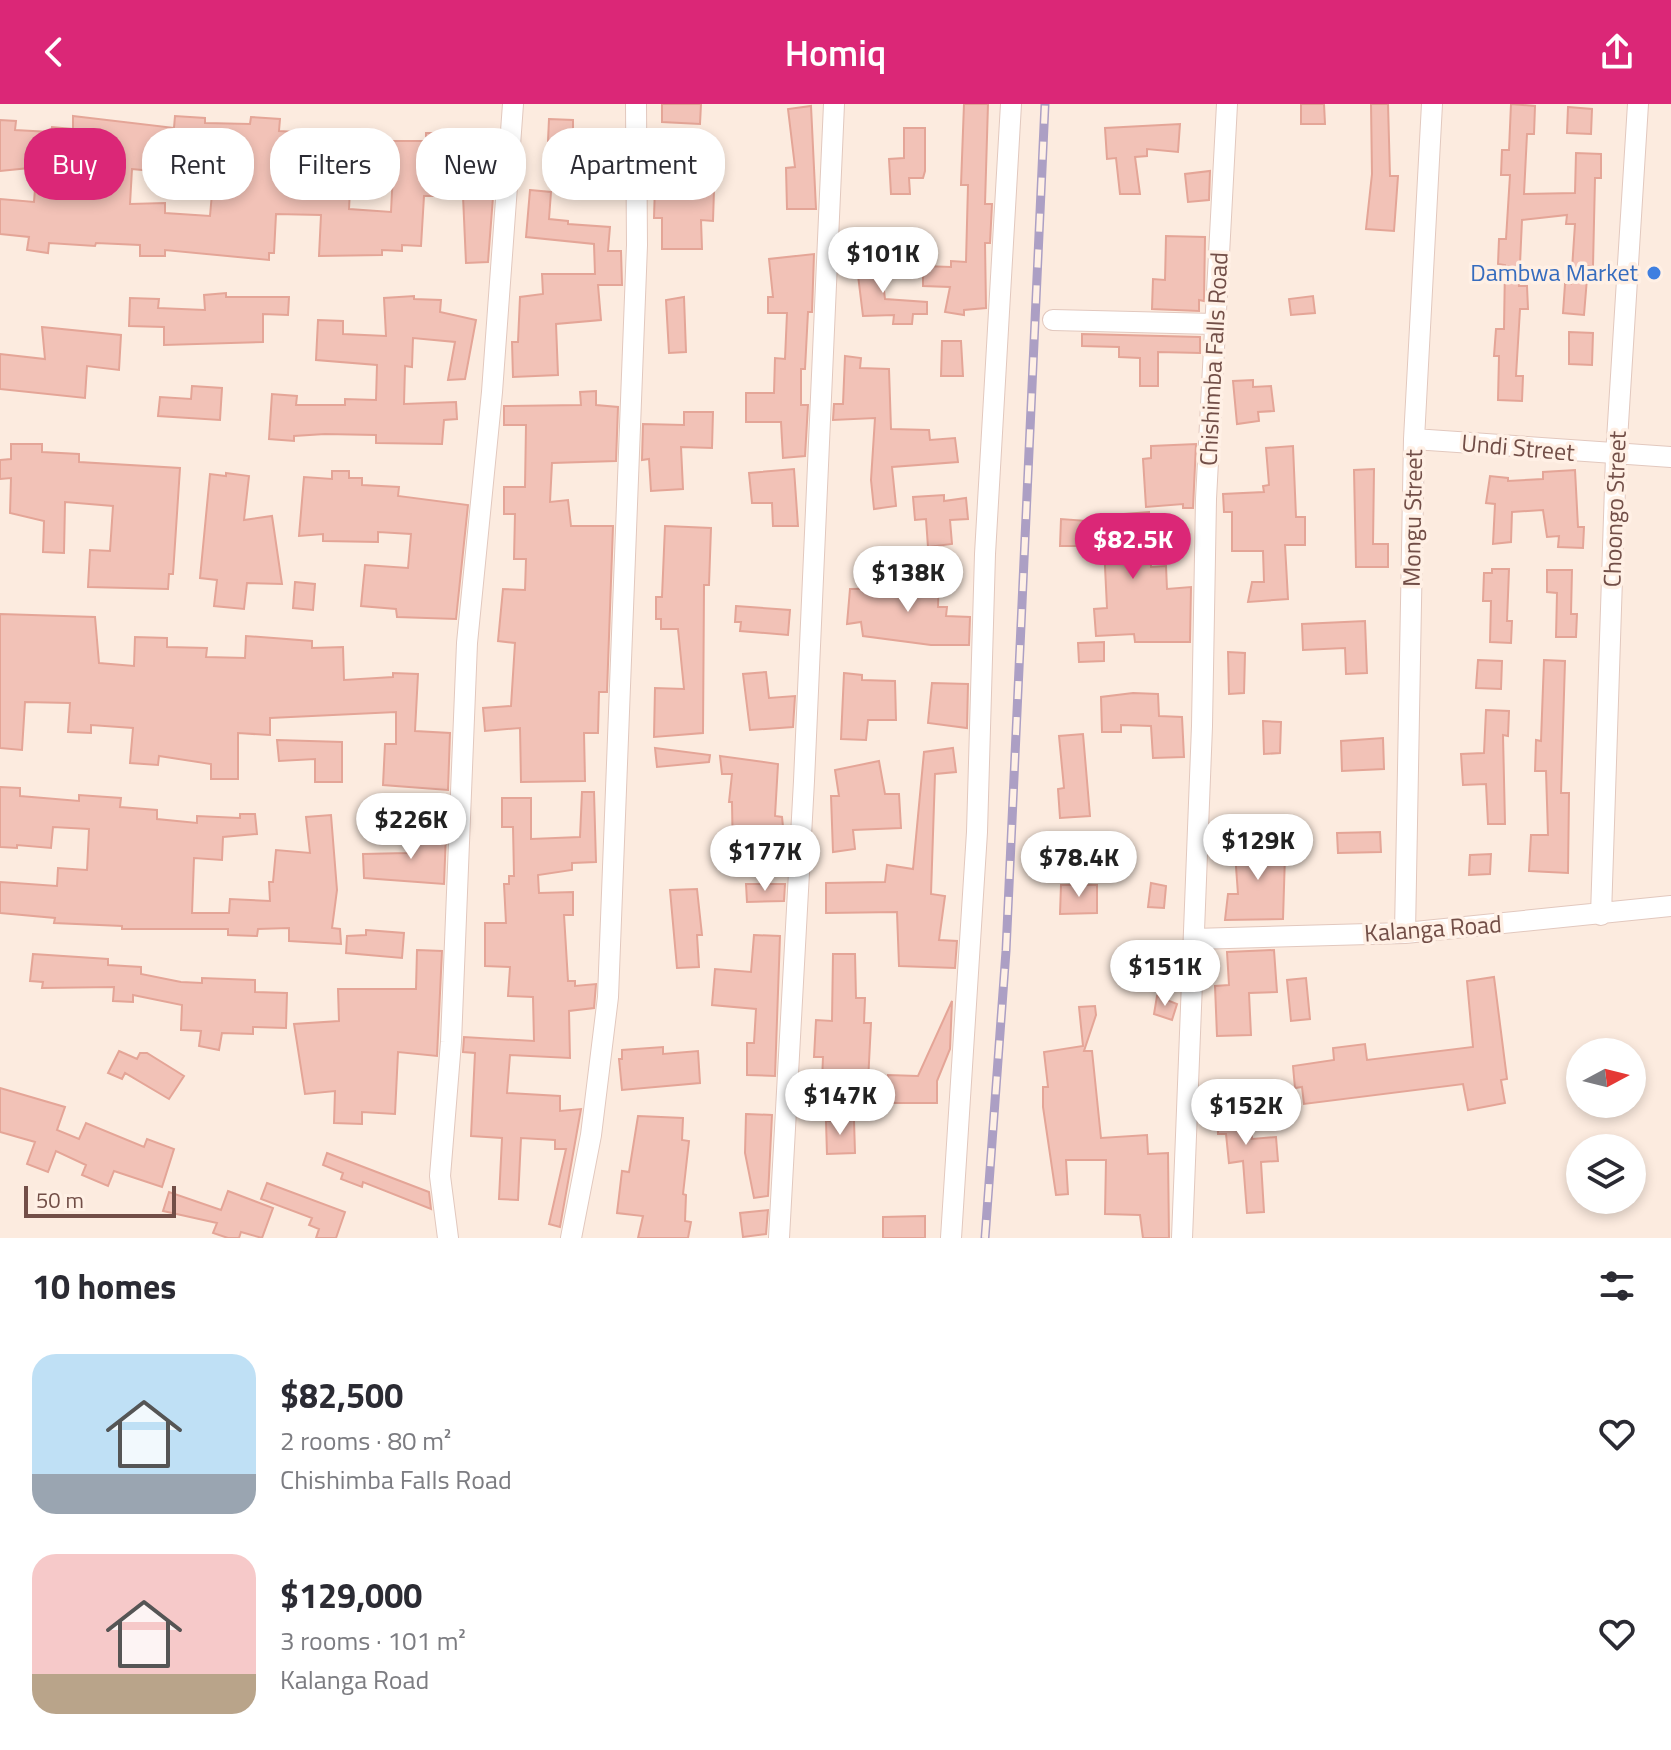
<!DOCTYPE html>
<meta charset="utf-8">
<style>
body{margin:0;font-family:"Titillium Web",sans-serif;background:#f2f2f3;color:#2b2b33;height:100vh;display:flex;flex-direction:column;font-size:30px;white-space:nowrap}
*{box-sizing:border-box;margin:0}
p{font-size:26px;color:#7c7c81}
.icon{flex:none;width:44px;height:44px;fill:none;stroke:currentColor;stroke-width:2;stroke-linecap:round;stroke-linejoin:round}
.map{position:relative;height:1134px;overflow:hidden}
.sheet{display:flex;flex-direction:column;background:#fff;flex:1}
.sheet>*{flex:none}
.banner{position:absolute;left:24px;top:24px;width:800px;height:72px;display:flex;gap:16px}
.needle{width:52px;rotate:83deg}
.fabs{position:absolute;left:1566px;top:934px;display:grid;gap:16px}
.fabs a{display:grid;place-items:center;width:80px;height:80px;border-radius:50%;background:#fff;box-shadow:0 4px 12px #0003;font-size:40px}
.scale{position:absolute;left:24px;bottom:20px;width:152px;box-sizing:border-box;padding-left:8px;border:4px solid #724e47;border-top:0;font-size:22px;line-height:28px;white-space:nowrap;color:#724e47;-webkit-text-stroke:6px #fff0e5;paint-order:stroke}
.price{position:absolute;translate:-50% -68px;padding:0 18px;border-radius:28px;background:#fff;color:#222;font-size:26px;line-height:52px;filter:drop-shadow(0 2px 4px #0008)}
.price::after{content:'';position:absolute;left:50%;top:48px;width:24px;height:18px;margin-left:-12px;background:inherit;clip-path:polygon(0 0,100% 0,50% 100%)}
.price.current{background:#db2777;color:#fff}
ul{padding:0;list-style:none}
li{display:flex;align-items:center;gap:24px;height:200px;padding:0 32px}
li span{display:grid;place-items:center;flex:none;width:224px;height:160px;border-radius:24px;color:#555}
li>.icon{margin-inline-start:auto}
span .icon{width:96px;height:96px;fill:#fffc;stroke-width:1}
li b{font-size:34px}
h2{display:flex;justify-content:space-between;align-items:center;height:96px;padding:0 32px;font-size:34px}
.tag{padding:0 28px;border-radius:32px;background:#fff;box-shadow:0 4px 12px #0003;font-size:28px;line-height:72px}
.tag.current{background:#db2777;color:#fff}
header{display:flex;justify-content:space-between;align-items:center;height:104px;padding:0 32px;background:#db2777;color:#fff;font-size:36px;font-weight:600}
.map>svg:first-child{display:block}
.building{fill:#f2c2b7;stroke:#e4a597;stroke-width:2;fill-rule:evenodd}
.lines{fill:none;stroke-linecap:round;stroke-linejoin:round}
.street-casing{stroke:#e2c8be;stroke-width:22}
.street{stroke:#fff;stroke-width:20}
.rail-casing{stroke:#ac9fc4;stroke-width:9}
.rail{stroke:#fff0e5;stroke-width:6;stroke-dasharray:18;stroke-linecap:butt}
.shop-dot{fill:#3f7fe0;stroke:#fff0e5;stroke-width:3}
.labels{text-anchor:middle;stroke-width:7;stroke-linejoin:round;paint-order:stroke}
.shop-label{font-size:24px;fill:#366cbe;stroke:#fff0e5;text-anchor:end}
.street-label{font-size:24px;fill:#724e47;stroke:#fff0e5}
</style>
<header><svg class="icon" aria-label="back" viewBox="0 0 24 24"><path d="M15 5l-7 7 7 7"/></svg>Homiq<svg class="icon" aria-label="share" viewBox="0 0 24 24"><path d="M12 15V3M7 8l5-5 5 5M5 13v7h14v-7"/></svg></header>
<div class="map">
<svg width="1671" height="1134" viewBox="0 0 1671 1134">
<rect width="100%" height="100%" fill="#fcebdf"/>
<path class="building" d="M662,0H701L700,20L662,18Z
M964,0H988L985,100H992L990,139H985L986,204L964,206V211L945,208L950,183L923,182V162L951,163V157L966,158L968,81H961Z
M1301,0H1324L1325,20H1301Z
M1371,0H1388L1390,72H1398L1394,127L1366,125L1372,70Z
M1511,0L1535,2L1534,30H1527L1524,90L1575,89L1576,49L1601,50V74H1595L1593,162H1588L1584,211L1563,209L1565,180H1571L1575,120H1566L1567,111L1522,116L1519,182H1527L1528,205H1520L1516,272H1523L1522,297L1498,296L1499,252H1494L1496,225H1504L1505,161L1498,160L1499,135H1506L1510,71H1501L1502,46H1509Z
M811,2L816,105H787L786,64L795,63L788,5Z
M1568,3L1592,5L1591,30L1567,29Z
M73,12L174,24L175,12L205,14V19L250,20L251,13L280,15L279,27L352,31L351,42L393,44L392,37H426V29H465L464,53L496,54L488,158L466,159L463,92H424L421,142L402,141V147L382,146V151L319,152L321,111L276,110L274,149H269V156L165,146V152H140V141L96,139L95,142L49,139L48,149L27,146L29,133L0,130V95L34,98L35,85L69,89L71,57L30,54L29,64L0,67V16L16,17L15,26L51,28L52,23L73,25ZM132,65L172,69V75L213,78L210,112L165,109V99L130,100ZM351,66L393,68L391,108L349,105Z
M549,15L573,16V35L623,37L624,83L563,82L561,37H548Z
M1180,20L1178,48L1147,45V52L1135,53L1140,90H1120L1116,54L1107,55L1105,24Z
M904,24H925V67L923,74H909L910,90H891L889,55L904,54Z
M689,45L693,85L714,86L713,117L701,116L702,145H662V114H654L655,81L650,82L649,56L663,55V47Z
M1210,67L1209,96L1188,98L1185,70Z
M530,86L551,88L549,115L568,117V120L610,123L608,147H621L622,181H598L601,216L556,220L558,271L513,273L512,238H518L520,193L543,190L542,170H595L594,140L526,133Z
M1166,132L1205,133L1204,197L1199,196V207L1152,205L1153,175L1165,176Z
M814,150L812,208H808L805,265H801V301H808L805,352L783,354L781,318H746V289H774L775,254L785,255L787,209H768V193H773L769,155Z
M880,152L885,195L927,198V210H913L912,220H893L894,211L863,212L856,155Z
M226,189V193H289L288,211L263,210V238L164,241V223L129,222L130,194L159,195L158,204L205,206L204,191Z
M414,192V195L441,196L440,208L476,216L465,275L448,276L455,238L413,234L412,263L405,262L404,300L456,298L457,315L444,316L442,340L376,339V331L325,330L294,332V337L269,335L272,290L297,292L296,301H345V295L376,296L377,261L316,256L318,216L343,217V230L386,232L384,194Z
M1313,192L1315,209L1291,211L1289,195Z
M684,193L686,248L669,249L666,196Z
M42,223L121,231L119,266L87,262L85,294L0,285V250L45,255Z
M1569,228L1593,229L1592,261L1569,260Z
M1082,230L1200,233V249L1158,248V282H1140V254L1119,253V243L1082,242Z
M942,237H961L963,272H941Z
M845,252L861,254L860,264L889,265L891,325L929,326L930,336L955,334L958,358L892,363L896,402L874,405L871,376L875,314L833,316L834,300H843Z
M1253,276V283L1271,282L1274,307L1258,308L1259,317L1237,320L1233,277Z
M192,282L222,284L220,316L158,312L160,293L191,295Z
M596,287V301L618,303L616,357L552,359L550,398L568,396L571,422H613L607,588H599L598,629H584L585,677L521,678L520,624L485,627L483,604L511,602L515,539L498,537L503,485L525,486L526,455H514L515,410H504V383H525L526,321H504V302L581,301L580,288Z
M684,308H713L712,344L681,343L683,385L651,387L649,355L642,356L643,320L684,321Z
M11,340H42V348L79,350V358L180,364L173,470H169L168,485L88,483L90,446L110,447L113,402L65,398L64,449L43,448L44,417L10,409L11,374L0,375V356L11,355Z
M1196,340L1193,404H1183V400L1146,403L1143,355L1151,354V342Z
M1293,342L1296,413H1305V441H1285L1288,495L1248,498L1252,478H1264L1263,447H1232V408H1224L1223,390L1264,388L1263,382L1269,381L1266,344Z
M794,365L798,422H773L772,399H752L749,369Z
M1374,365L1373,440H1388V463H1356L1354,366Z
M1575,366L1578,423H1584L1583,444L1558,443L1559,432L1547,433L1543,406L1512,408L1511,438L1493,440L1495,400L1486,399L1490,372L1508,374V377L1543,375V368Z
M332,367H349V374H362V381L399,383L398,392L468,401L456,515L397,513L396,505L361,502L365,461L408,464L411,430L378,428V438L323,437V430L299,432L304,373L332,375Z
M226,369L249,372L244,416L272,412L282,480L247,479L244,505L214,502L217,476L200,474L210,370L226,372Z
M944,391V397L966,394L968,415L950,416L952,440L928,443L926,415L915,416L913,393Z
M1149,408L1151,463L1166,462L1167,485L1191,483L1190,538H1135L1134,530L1096,532L1094,505L1107,504L1104,442H1060L1061,415L1100,418L1099,412Z
M665,422L711,424L709,481H704L703,629L654,633L655,584L684,585L678,525H661V515H656V493H662Z
M917,465L939,466L938,503H947L946,512L970,513L969,541H931L863,532L861,518L847,520L850,485L916,484Z
M1492,465H1509L1507,517H1512L1511,539L1490,538L1491,497H1483L1484,469H1492Z
M1547,466H1572L1571,510H1577L1576,533H1556L1557,489L1547,488Z
M295,478L315,480L313,506L293,504Z
M736,502L790,506L788,531L740,527L741,518H735Z
M0,510L95,513L99,559L134,562L135,533L167,534V543L207,544L206,553L245,554L246,532L312,537V544L343,543L344,576L393,573V569L418,570L415,627L450,629L448,686L383,681L385,640H396V608L270,614V631L238,629V675H211V660L159,652L158,661L130,659L133,624L91,621V629L68,628L70,599L25,598L22,646L0,644Z
M1365,517L1367,569L1346,570L1345,544L1303,546L1302,520Z
M1104,538V557L1079,558L1078,539Z
M1228,548L1245,549L1244,589L1229,590Z
M1478,556L1502,557L1501,585L1476,584Z
M1544,556L1565,557L1561,689H1569L1568,769L1529,767L1531,731H1548L1546,667H1535L1536,636L1541,637Z
M766,568L769,594L795,592L793,623L750,626L743,570Z
M844,569L862,571V576L895,577L896,616H868L866,636L841,635Z
M932,579L968,580L967,624L928,619Z
M1133,589L1158,590L1159,612L1182,613L1184,653L1153,654L1151,622L1121,621V628H1102L1101,593Z
M1486,606L1509,607L1508,632L1503,631L1505,720H1488L1486,680L1463,681L1461,650L1484,649Z
M1263,617L1281,618L1280,649L1264,650Z
M1083,630L1090,712L1060,714L1058,685L1064,684L1059,632Z
M1383,634L1384,665L1342,667L1341,637Z
M277,636L342,638V678H315V655L279,657Z
M655,644L710,651L709,658L657,663Z
M953,644L956,668L935,670L931,790L945,792L939,836L957,837L955,864L899,862L897,808L826,809V779L885,778L887,761L913,765L924,648Z
M720,652L778,660L775,712L782,713L786,752L733,758L732,698H729L732,670H722Z
M879,657L885,690H899L901,724L853,726L855,745L833,748L831,692H839L835,666Z
M0,683L20,684V692L79,697V691L121,694L120,703L157,706V715L197,719V712L240,714V710H255L257,730L223,733L222,756L194,754L192,809H229L230,795L270,797L269,778H273L276,746L310,749L306,713L331,711L337,786L332,824L340,825L341,840L289,837V824L258,825L257,832L228,831V825H122V822L54,819L55,814L0,809V778L57,782L58,764L87,766L89,725L53,723L51,744L17,741V744L0,743Z
M582,688H594L596,758L572,759V766L538,771L539,789L573,788V811H564L568,877H575V882L596,880L594,904L569,907L570,954L510,951L507,989L560,992V1007L581,1005L560,1123L549,1120L566,1045H555V1036L521,1034L518,1096L499,1095L502,1034L471,1032L475,949L463,948L464,933L534,937L533,893L508,892L510,863L485,862V819H506L504,780H509V772H514L513,723H502V694H531V735L580,733Z
M1380,728L1381,748L1338,749L1337,729Z
M408,729L446,730L444,780L364,774L363,750L407,749Z
M1270,729L1271,750L1285,751L1283,815L1225,816L1228,790H1238L1235,749L1246,748L1245,730Z
M1491,750L1490,770L1469,771L1470,751Z
M1151,779L1166,782L1164,804L1148,803Z
M746,780H785L784,797L747,798Z
M1061,781H1097V809L1060,810Z
M697,785L702,831H697L699,863L677,864L670,786Z
M366,826L404,829L402,854L346,849L347,832L366,831Z
M754,831L780,832L775,972L747,971V939H754L756,905L712,901L715,865L751,868Z
M417,846L442,847L437,952L398,948L395,1010L362,1008V1020L334,1019L335,987L305,990L294,920L339,917L338,885H416Z
M1274,846L1277,888L1249,889L1251,931L1217,932L1215,882L1229,881L1227,848Z
M33,850L108,855V861L141,863V870L181,878L202,879V874L255,876V888L287,889L286,924L253,923V930L222,929L219,946L199,942L201,927L181,926L182,901L133,891V898L113,897L114,883L42,884L43,878L30,877Z
M833,850H855L856,894H865L864,919H871L868,978L822,977L823,953H814L816,916L832,917Z
M1494,873L1507,975L1501,976L1505,999L1468,1006L1463,980L1304,1000L1302,983L1295,984L1293,962L1334,956L1333,944L1365,940L1367,956L1473,943L1467,877Z
M1306,874L1310,915L1291,917L1287,876Z
M1157,892L1177,900L1172,916L1154,910Z
M952,897L950,945L937,977V999H888V971L918,972Z
M1095,902L1096,911L1084,947H1092L1101,1034L1147,1031L1148,1050L1168,1049L1169,1134H1143L1140,1111L1105,1110L1106,1056H1066L1068,1090L1056,1091L1043,1003V983H1048L1044,948L1083,942L1079,903Z
M663,943V950L698,947L700,979L622,986L619,955H622V946Z
M119,947L137,955L140,949H147L184,972L169,995L125,969L122,975L108,969Z
M0,984L65,1003L57,1026L79,1035L86,1019L144,1043L147,1035L174,1045L162,1083L114,1067L108,1082L82,1071L86,1061L56,1047L48,1068L27,1060L35,1038L0,1028Z
M1251,993L1252,1035L1276,1033L1278,1057L1261,1058L1264,1108L1247,1109L1243,1057L1229,1059L1226,1030H1218L1217,994Z
M746,1010L772,1011L768,1092L754,1094L745,1049Z
M638,1012L683,1014L682,1036L689,1037L683,1090L686,1091L685,1117L691,1118L688,1134H638L643,1112L617,1109L622,1067L629,1068Z
M854,1016L855,1049L827,1050L826,1017Z
M327,1049L429,1088L431,1105L363,1078L362,1083L341,1075L343,1069L323,1061Z
M267,1079L345,1108L336,1134H316L319,1125L309,1121L312,1114L261,1095Z
M228,1087L273,1104L262,1134L241,1128L239,1134H228L213,1129L217,1119L163,1107L169,1088L221,1106Z
M768,1106L766,1130L743,1133L740,1109Z
M925,1112V1134H883V1113Z"/>
<g class="lines">
<defs>
<path id="street" d="M1053,216L1214,220
M1414,335L1671,353
M1601,811L1616,352L1638,0
M1405,829L1414,335L1432,0
M1194,835L1405,829L1671,802
M448,1134L440,1072L451,938L467,539L492,288L513,0
M571,1134L591,1031L608,893L637,141L636,0
M779,1134L804,677L834,0
M951,1134L977,728L985,450L1011,0
M1182,1134L1202,622L1206,395L1227,0"/>
</defs>
<use href="#street" class="street-casing"/>
<use href="#street" class="street"/>
<defs>
<path id="rail" d="M985,1134L1006,847L1045,0"/>
</defs>
<use href="#rail" class="rail-casing"/>
<use href="#rail" class="rail"/>
</g>
<circle class="shop-dot" cx="1654" cy="169" r="8"/>
<g class="labels">
<g class="shop-label">
<text x="1638" y="177">Dambwa Market</text>
</g>
<g class="street-label">
<text transform="translate(1214 255) rotate(-87)" y="8">Chishimba Falls Road</text>
<text transform="translate(1518 344) rotate(5)" y="8">Undi Street</text>
<text transform="translate(1615 405) rotate(-88)" y="8">Choongo Street</text>
<text transform="translate(1413 414) rotate(-89)" y="8">Mongu Street</text>
<text transform="translate(1433 825) rotate(-4)" y="8">Kalanga Road</text>
</g>
</g>
</svg>
<div class="fabs">
<a><svg class="needle" viewBox="-14 -14 28 28"><path d="M0-13l5 13h-10z" fill="#e53935"/><path d="M0 13l5-13h-10z" fill="#7c7c81"/></svg></a>
<a><svg class="icon" aria-label="layers" viewBox="0 0 24 24"><path d="M12 4l9 5-9 5-9-5zM3 14l9 5 9-5"/></svg></a>
</div>
<div class="scale">50 m</div>
<b class="price" style="left:883px;top:191px">$101K</b>
<b class="price current" style="left:1133px;top:477px">$82.5K</b>
<b class="price" style="left:908px;top:510px">$138K</b>
<b class="price" style="left:411px;top:757px">$226K</b>
<b class="price" style="left:1258px;top:778px">$129K</b>
<b class="price" style="left:765px;top:789px">$177K</b>
<b class="price" style="left:1079px;top:795px">$78.4K</b>
<b class="price" style="left:1165px;top:904px">$151K</b>
<b class="price" style="left:840px;top:1033px">$147K</b>
<b class="price" style="left:1246px;top:1043px">$152K</b>
<div class="banner">
<a class="tag current">Buy</a>
<a class="tag">Rent</a>
<a class="tag">Filters</a>
<a class="tag">New</a>
<a class="tag">Apartment</a>
</div>
</div>
<section class="sheet">
<h2>10 homes<svg class="icon" aria-label="filters" viewBox="0 0 24 24"><path d="M4 7h16M4 17h16"/><circle cx="9" cy="7" r="2"/><circle cx="15" cy="17" r="2"/></svg></h2>
<ul>
<li><span style="background:linear-gradient(#bfe0f5 75%,#9aa5b1 0)"><svg class="icon" aria-label="home" viewBox="0 0 24 24"><path d="M3 11l9-7 9 7M6 9v11h12V9"/></svg></span><div><b>$82,500</b><p>2 rooms · 80 m²</p><p>Chishimba Falls Road</p></div><svg class="icon" aria-label="heart" viewBox="0 0 24 24"><path d="M12 20l-8-8c-3-5 5-10 8-4 3-6 11-1 8 4z"/></svg></li>
<li><span style="background:linear-gradient(#f6c9c9 75%,#b9a48a 0)"><svg class="icon" aria-label="home" viewBox="0 0 24 24"><path d="M3 11l9-7 9 7M6 9v11h12V9"/></svg></span><div><b>$129,000</b><p>3 rooms · 101 m²</p><p>Kalanga Road</p></div><svg class="icon" aria-label="heart" viewBox="0 0 24 24"><path d="M12 20l-8-8c-3-5 5-10 8-4 3-6 11-1 8 4z"/></svg></li>
</ul>
</section>
